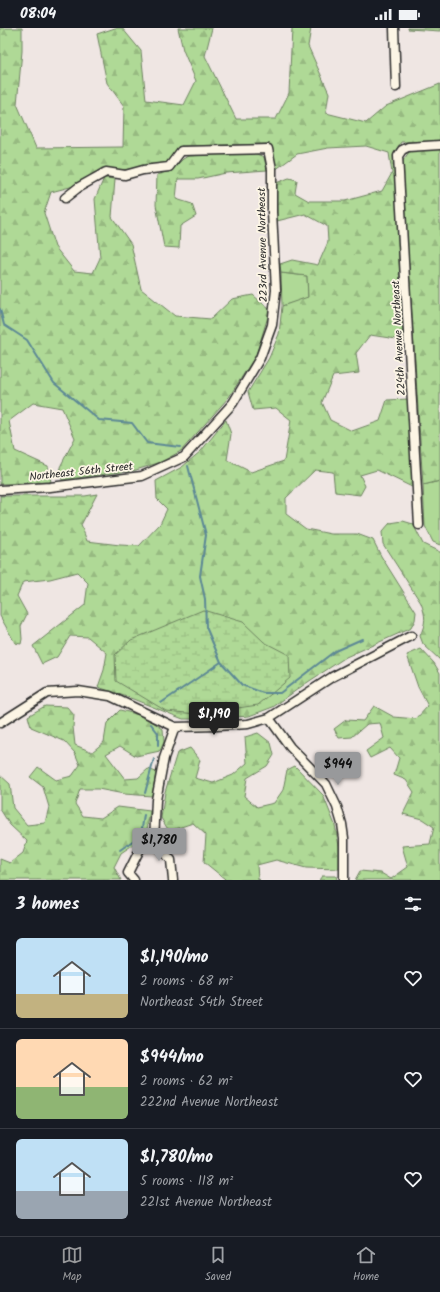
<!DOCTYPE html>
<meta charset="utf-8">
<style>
body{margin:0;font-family:Kalam,sans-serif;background:#20242c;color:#f1f3f6;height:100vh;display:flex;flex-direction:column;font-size:15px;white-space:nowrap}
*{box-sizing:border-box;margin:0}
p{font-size:13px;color:#9ea1a6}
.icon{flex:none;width:22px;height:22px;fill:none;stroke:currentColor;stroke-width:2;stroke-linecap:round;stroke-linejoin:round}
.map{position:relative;height:852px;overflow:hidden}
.drawer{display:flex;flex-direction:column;background:#171b24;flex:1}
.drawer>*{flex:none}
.price{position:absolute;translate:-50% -34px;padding:0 9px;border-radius:4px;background:#98999b;color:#111;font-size:13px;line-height:26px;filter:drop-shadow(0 1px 2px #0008)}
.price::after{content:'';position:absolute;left:50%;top:24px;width:12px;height:9px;margin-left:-6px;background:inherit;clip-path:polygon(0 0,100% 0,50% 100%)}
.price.active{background:#222;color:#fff}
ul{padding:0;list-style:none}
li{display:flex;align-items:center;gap:12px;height:100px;padding:0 16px}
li+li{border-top:1px solid #363941}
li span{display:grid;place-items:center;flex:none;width:112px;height:80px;border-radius:6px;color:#555}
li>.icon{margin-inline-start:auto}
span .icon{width:48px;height:48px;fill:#fffc;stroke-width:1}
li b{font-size:17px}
h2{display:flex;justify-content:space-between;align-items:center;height:48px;padding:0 16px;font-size:17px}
.status{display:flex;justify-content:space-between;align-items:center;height:28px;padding:0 20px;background:#171b24;direction:ltr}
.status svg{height:11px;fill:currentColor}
.dock{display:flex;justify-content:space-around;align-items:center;height:56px;border-top:1px solid #363941;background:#171b24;font-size:11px;color:#9ea1a6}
.dock a{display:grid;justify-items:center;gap:2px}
.dock .active{color:#98999b}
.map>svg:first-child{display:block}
.green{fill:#afd996;stroke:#6d8260}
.forest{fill:url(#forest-firs);stroke:#6d8260}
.wetland{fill:url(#wetland-marsh);stroke:#6d8260}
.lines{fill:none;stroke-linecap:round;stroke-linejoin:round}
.stream{stroke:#5c8895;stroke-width:2}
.minor-casing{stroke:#2b2b2b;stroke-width:11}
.minor{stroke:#fcf5e5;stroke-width:8}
.labels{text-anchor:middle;stroke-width:3.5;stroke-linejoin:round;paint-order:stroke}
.street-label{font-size:11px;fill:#2b2b2b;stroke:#fcf5e5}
</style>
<div class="status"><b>08:04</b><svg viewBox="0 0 49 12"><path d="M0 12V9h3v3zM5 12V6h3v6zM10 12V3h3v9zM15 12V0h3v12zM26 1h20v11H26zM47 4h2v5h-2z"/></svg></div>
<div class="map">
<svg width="440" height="852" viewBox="0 0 440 852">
<defs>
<pattern id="forest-firs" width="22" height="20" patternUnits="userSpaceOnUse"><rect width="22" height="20" fill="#afd996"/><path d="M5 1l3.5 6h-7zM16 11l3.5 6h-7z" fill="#97ba81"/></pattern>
<pattern id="wetland-marsh" width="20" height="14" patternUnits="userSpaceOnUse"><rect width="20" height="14" fill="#afd996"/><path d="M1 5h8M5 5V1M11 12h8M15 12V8" fill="none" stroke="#97ba81"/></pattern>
</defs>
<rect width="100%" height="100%" fill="#efe6e3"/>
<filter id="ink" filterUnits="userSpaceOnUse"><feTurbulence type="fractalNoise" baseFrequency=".025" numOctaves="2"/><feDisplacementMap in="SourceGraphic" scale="8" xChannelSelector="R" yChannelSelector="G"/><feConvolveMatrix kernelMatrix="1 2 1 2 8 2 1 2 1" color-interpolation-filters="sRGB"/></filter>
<g filter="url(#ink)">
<path class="green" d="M281,245L307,248L308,270L282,278Z
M440,453V517L433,514L425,498L423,457Z"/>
<path class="forest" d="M0,0H22V23L17,76L36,120L123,119L124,78L107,55L97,6L115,0H122L141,23L146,72L184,77L196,53L183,22L178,0H212L205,28L236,91H276L289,65L292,0H311L308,18L329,65L326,85L366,95L386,78L440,56V113L401,114L394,125L403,312L370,307L356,325L359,345L333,348L322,374L330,392L352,403L380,393L387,372L408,371L414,460L377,442L360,447L365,458L360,467L335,464L333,444L315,442L286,470V486L306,501L331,506H357L373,512L381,528L416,584L415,592L411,600L346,629L305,656L273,679L249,688L209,691H183L133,671L98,659L104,642L107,625L88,609L70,608L57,629L42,636L33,618L85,577L88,555L77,544L50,551L23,554L17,568L27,586L21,598L22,611L21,616L15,615L0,588V468H85L97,466L81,497L87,513L120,517L139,518L160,496L167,481L157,471L156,453L182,439L201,423L226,392L231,406L227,432L251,444L284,433L291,392L276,380L253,382L248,364L269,330L279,306L282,278L308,269L307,248L281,245L280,236L292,232L318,237L328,214L327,198L305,186L277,193L276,155L289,150L297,152L295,165L309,173H345L382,163L392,145L389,125L366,118L328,120L297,126L275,142L270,116L181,118L167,136L122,142L102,140L74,158L51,164L44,185L55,219L74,243L93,245L100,230L95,171L104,150L115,151L112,189L131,216L141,261L175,288L211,291L232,271L253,267L270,282L256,327L229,369L181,423L161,434L136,442L62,452L60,439L75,410L62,380L33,375L9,393L15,423L48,438L51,454L0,456Z
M408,0H440V3L408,1Z
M440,121V453L423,457L402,134L409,124L421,122Z
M254,125L264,129L267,142L226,145L198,151H178L176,171L192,176L196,188L180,198L179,220L164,219L156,177L157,147L172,142L183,131L188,128Z
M403,493L413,496L423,516L440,524V632L423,616L420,608C426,594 426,589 421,575L383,516L382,504L390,495Z
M421,621L434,635L440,645V852H355L360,843L381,845L391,851L408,839L402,818L430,816L434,799L422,791L403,786L414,764L406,752L394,747L399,730L390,720L370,730L366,723L384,710L380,695L367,696L352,709L339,710L334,701L346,692L363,693L374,678L394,689L416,691L428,678L418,659L407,627Z
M45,678L67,679L74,687L73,699L75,717L92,724L104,714L107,695L120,682L144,688L163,701L164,714L160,723L136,728L120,718L106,726L125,751L138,750L148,741L156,744L152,768L124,766L98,761H80L75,776L83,788L101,790L118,779L150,783L146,808L121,825L114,839L121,852H0V831L10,835L23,825L27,813L10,797L0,781V747L10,756L13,780L27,797L45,795L49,779L43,759L30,749L38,739L56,752L72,748L80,737L75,725L64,713L31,699L28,688Z
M258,705L271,715L274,727L267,738L247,750L244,768L257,779L274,775L283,762L287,742L295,738L323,767L335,797L339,818V841L306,840L276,832L257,837L258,851L260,852H224L225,851L204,834L206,807L193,795L169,803L161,790L165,764L177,725L190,720L200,732L195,750L213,755L233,747L247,735L245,709Z
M322,848H336L337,852H319Z"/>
<path class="wetland" d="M203,582L243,594L264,614L289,627L290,650L258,677L197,686L166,683L116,653L115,627L131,612Z"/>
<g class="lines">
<path class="stream" d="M0,281L4,297L27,312L54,355L99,392L132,395L147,415L180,419
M188,438L206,507L200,548L205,571L206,599L221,634L242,657L263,665H280L335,623L362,611
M161,675L221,634
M151,696L158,705V718
M145,765L154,731
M120,822L141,807L144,787"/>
<defs>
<path id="minor" d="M394,0L396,59
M0,462L50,459L142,448L184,429L233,375L260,330L272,297L276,262L272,184V141L268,121L181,123L169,139L143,142L125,147L106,144L79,159L65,170
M419,497L398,128L402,122L408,119L440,117
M269,690L290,719L326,756L337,779L342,796L344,810V852
M0,695L47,665L78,663L110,668L175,699L217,698L248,696L269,690L332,649L411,608
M134,852L128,845L140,821L154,813
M173,852L171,832L154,813L156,772L164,730L175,699"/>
</defs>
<use href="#minor" class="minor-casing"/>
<use href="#minor" class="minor"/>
</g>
</g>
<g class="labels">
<g class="street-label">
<text transform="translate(262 217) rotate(-91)" y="4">223rd Avenue Northeast</text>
<text transform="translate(398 310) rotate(-93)" y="4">224th Avenue Northeast</text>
<text transform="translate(81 443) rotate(-6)" y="4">Northeast 56th Street</text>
</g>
</g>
</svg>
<b class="price active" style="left:214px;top:708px">$1,190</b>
<b class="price" style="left:338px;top:758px">$944</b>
<b class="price" style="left:159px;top:834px">$1,780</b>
</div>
<section class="drawer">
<h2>3 homes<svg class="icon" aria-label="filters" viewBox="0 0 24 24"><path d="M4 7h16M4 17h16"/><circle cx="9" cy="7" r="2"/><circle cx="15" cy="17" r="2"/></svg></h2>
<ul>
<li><span style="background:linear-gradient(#bfe0f5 70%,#c2b280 0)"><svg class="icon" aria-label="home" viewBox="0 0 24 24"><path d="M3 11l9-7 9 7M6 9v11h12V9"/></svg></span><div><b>$1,190/mo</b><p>2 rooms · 68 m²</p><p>Northeast 54th Street</p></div><svg class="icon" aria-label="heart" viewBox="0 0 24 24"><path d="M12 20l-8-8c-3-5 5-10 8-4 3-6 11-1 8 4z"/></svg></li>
<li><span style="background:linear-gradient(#ffd9b3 60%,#8fb573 0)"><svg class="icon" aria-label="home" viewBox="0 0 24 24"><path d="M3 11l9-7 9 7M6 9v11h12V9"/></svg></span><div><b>$944/mo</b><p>2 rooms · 62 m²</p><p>222nd Avenue Northeast</p></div><svg class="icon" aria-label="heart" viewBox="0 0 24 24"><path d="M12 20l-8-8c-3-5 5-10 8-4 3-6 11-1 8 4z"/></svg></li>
<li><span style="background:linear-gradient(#bfe0f5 65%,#9aa5b1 0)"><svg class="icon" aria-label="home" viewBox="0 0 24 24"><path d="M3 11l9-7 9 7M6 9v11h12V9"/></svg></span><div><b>$1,780/mo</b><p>5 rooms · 118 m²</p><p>221st Avenue Northeast</p></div><svg class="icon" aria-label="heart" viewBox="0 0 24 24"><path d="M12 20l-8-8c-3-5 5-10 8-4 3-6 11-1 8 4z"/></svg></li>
</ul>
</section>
<nav class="dock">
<a class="active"><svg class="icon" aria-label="map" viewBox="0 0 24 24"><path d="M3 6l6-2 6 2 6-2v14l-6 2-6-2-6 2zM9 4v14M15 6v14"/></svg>Map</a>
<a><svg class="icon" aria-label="saved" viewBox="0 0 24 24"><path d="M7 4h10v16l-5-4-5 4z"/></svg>Saved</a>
<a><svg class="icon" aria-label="home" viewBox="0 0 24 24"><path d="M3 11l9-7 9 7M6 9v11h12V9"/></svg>Home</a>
</nav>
